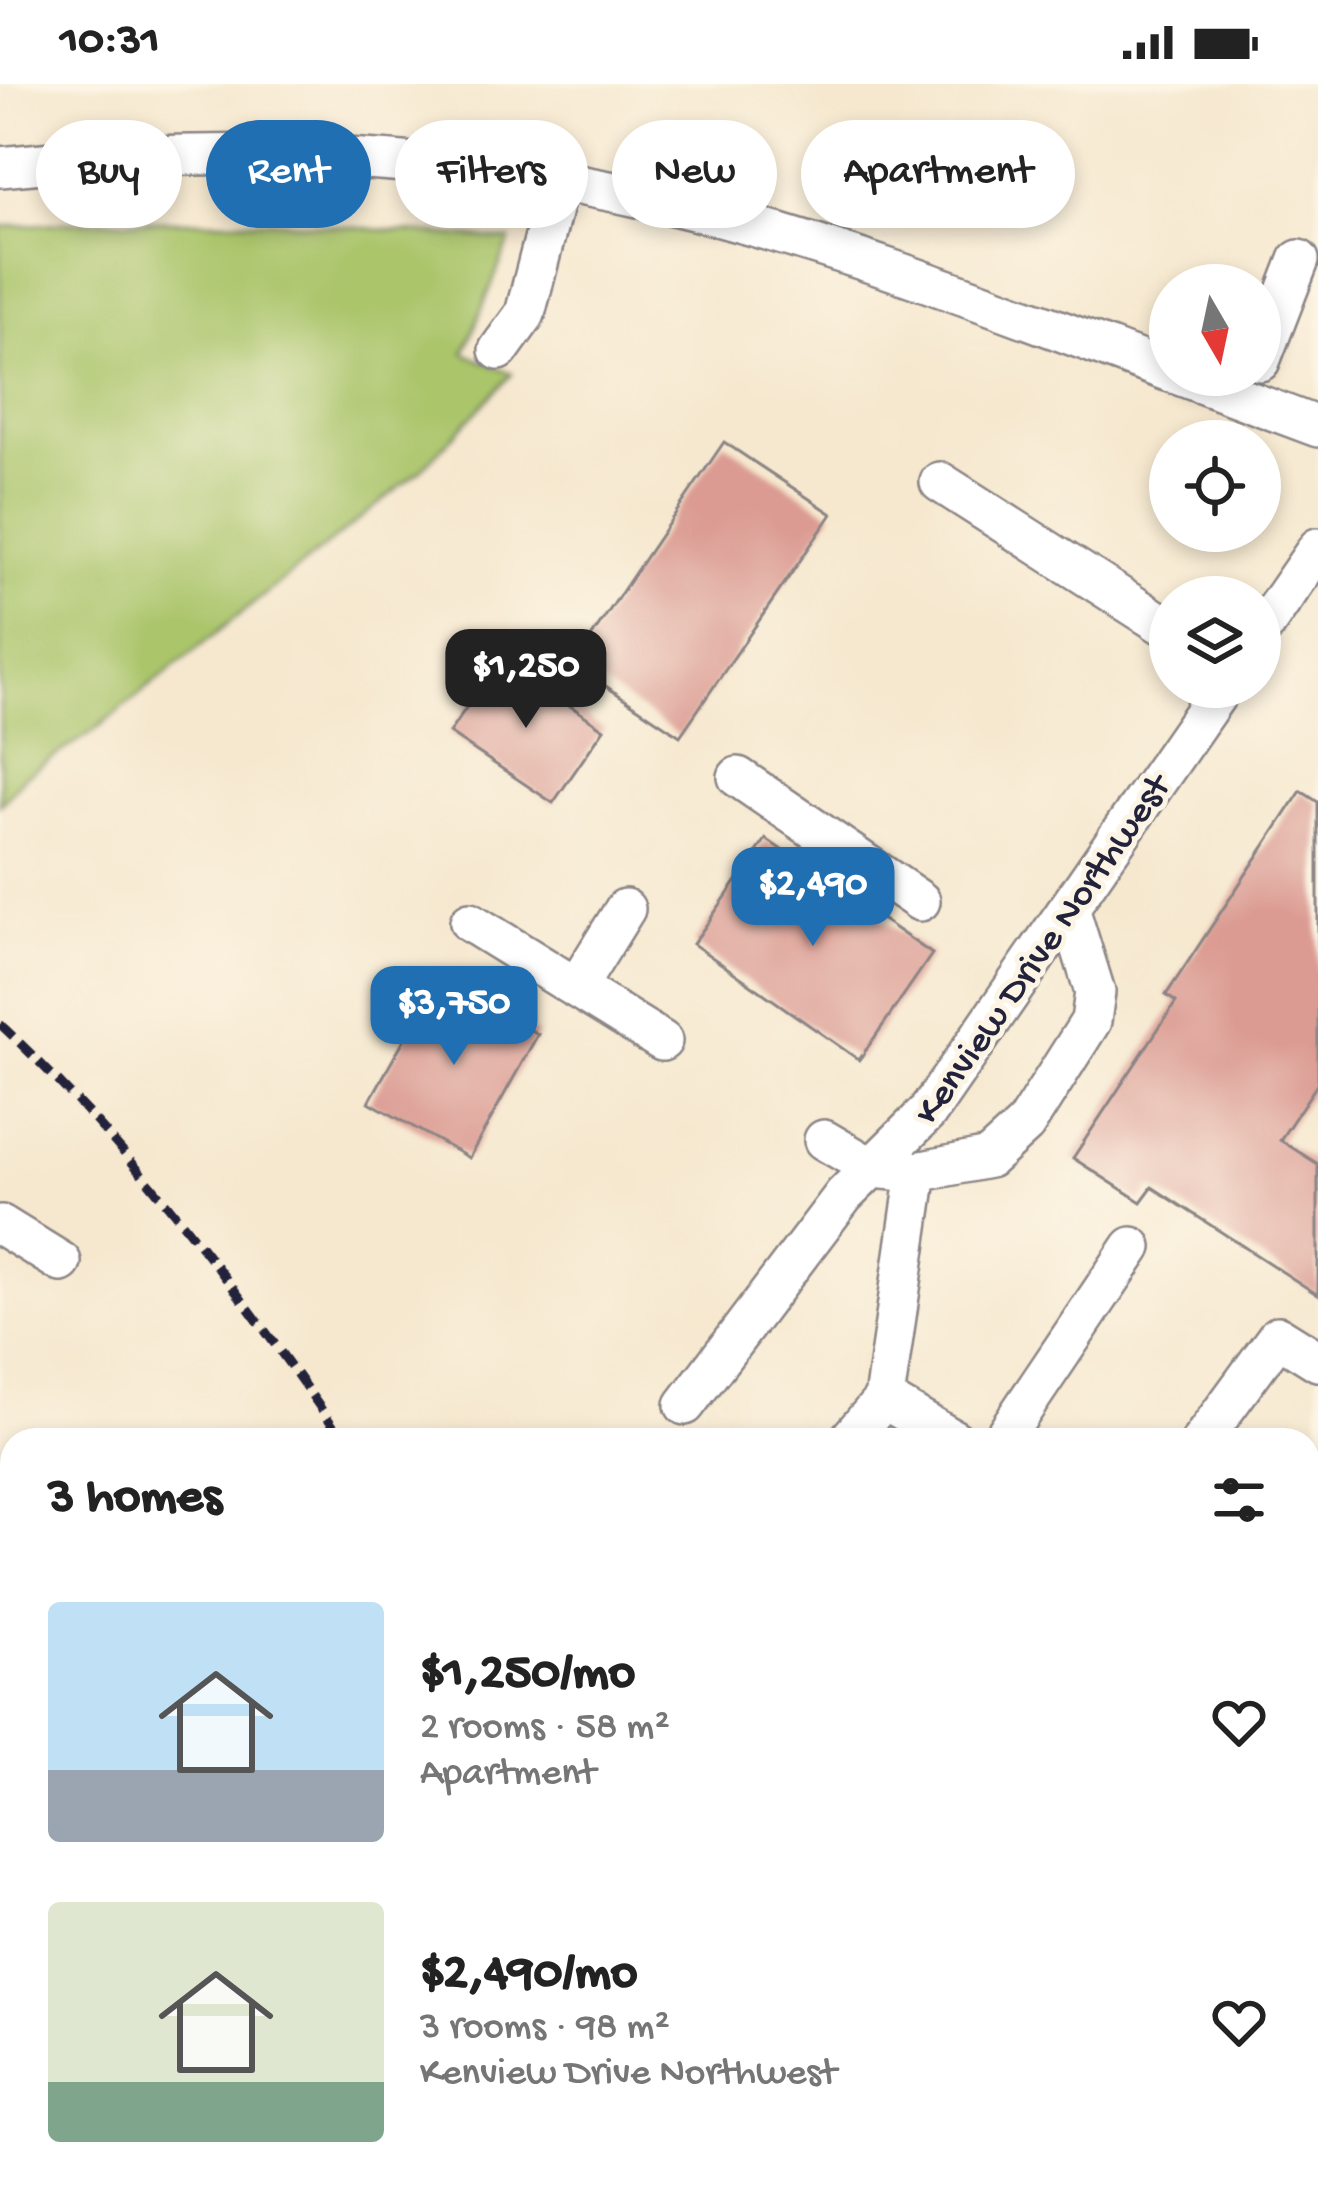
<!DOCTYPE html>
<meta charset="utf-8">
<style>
body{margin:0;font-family:"Gochi Hand",sans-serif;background:#f6f6f6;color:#222;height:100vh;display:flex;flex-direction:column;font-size:45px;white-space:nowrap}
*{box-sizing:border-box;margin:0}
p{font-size:39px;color:#767676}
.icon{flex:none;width:66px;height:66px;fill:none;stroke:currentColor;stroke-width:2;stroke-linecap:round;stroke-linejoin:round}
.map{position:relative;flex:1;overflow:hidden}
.side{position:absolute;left:0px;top:1344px;width:1320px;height:771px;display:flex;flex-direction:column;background:#fff;border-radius:36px 36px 0 0;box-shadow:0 6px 18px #0003}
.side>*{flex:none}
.hud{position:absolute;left:36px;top:36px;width:1248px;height:108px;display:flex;gap:24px}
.needle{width:78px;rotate:171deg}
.buttons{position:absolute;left:1149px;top:180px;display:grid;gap:24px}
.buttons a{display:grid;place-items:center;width:132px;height:132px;border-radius:50%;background:#fff;box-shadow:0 6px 18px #0003;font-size:60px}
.price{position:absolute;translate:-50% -102px;padding:0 27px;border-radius:24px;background:#1f6fb2;color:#fff;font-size:39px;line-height:78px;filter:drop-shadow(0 3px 6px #0008)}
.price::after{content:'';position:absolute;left:50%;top:72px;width:36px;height:27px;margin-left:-18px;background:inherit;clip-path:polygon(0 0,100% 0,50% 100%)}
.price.selected{background:#222;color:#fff}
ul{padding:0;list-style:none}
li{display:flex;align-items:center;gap:36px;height:300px;padding:0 48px}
li span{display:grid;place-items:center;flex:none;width:336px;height:240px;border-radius:12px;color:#555}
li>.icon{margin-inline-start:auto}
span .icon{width:144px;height:144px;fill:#fffc;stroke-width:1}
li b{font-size:51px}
h2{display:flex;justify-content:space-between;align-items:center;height:144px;padding:0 48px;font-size:51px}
.pill{padding:0 42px;border-radius:54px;background:#fff;box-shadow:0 6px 18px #0003;font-size:42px;line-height:108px}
.pill.selected{background:#1f6fb2;color:#fff}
.status{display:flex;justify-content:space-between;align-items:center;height:84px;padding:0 60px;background:#fff;direction:ltr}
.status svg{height:33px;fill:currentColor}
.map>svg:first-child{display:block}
.grass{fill:#aac56b;stroke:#667453;stroke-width:3}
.building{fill:#db9b93}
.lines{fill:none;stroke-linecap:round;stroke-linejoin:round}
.minor-casing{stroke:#8c8585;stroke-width:44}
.minor{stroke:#fff;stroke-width:39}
.rail{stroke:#22223b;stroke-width:9;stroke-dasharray:18 9;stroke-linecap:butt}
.labels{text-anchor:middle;stroke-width:10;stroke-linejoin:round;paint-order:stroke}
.street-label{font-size:39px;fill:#22223b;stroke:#fcf5e5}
</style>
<div class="status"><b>10:31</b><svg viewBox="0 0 49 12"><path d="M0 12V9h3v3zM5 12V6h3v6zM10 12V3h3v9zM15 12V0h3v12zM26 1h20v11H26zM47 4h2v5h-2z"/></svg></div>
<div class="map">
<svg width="1318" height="2114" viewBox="0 0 1318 2114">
<rect width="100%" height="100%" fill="#fcf5e5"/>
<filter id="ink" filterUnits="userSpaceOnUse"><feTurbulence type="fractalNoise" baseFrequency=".00833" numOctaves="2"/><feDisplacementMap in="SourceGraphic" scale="24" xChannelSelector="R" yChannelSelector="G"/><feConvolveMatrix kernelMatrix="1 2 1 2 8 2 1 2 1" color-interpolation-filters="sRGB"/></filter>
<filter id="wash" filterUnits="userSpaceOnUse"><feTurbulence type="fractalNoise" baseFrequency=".004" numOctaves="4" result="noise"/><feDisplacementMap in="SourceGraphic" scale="48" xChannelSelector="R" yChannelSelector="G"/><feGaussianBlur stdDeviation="2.7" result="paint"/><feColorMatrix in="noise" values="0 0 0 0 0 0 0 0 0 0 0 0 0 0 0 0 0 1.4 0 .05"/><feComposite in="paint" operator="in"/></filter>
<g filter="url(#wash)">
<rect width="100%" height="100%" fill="#f6e8cf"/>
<path class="grass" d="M87,137H270L510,156L464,269L512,290L420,387L92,648L26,691L0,721V143Z"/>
<g id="blocks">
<path class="building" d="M724,358L832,430L680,652L573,580Z
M500,574L604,645L553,719L449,649Z
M1301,707L1318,718V999L1280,1056L1318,1080V1211L1152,1103L1141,1118L1073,1074L1176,918L1166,911Z
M766,755L932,870L859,976L693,860Z
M438,895L538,950L469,1074L369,1018Z
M1318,1392V1463L1308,1478V1406Z
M11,1894H12V1932L0,1927Z"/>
</g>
</g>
<g filter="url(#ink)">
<use href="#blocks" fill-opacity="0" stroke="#8c8585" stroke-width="3"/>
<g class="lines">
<defs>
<path id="minor" d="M0,83C220,60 444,68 661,118C835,159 1002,225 1170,288
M499,266L525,230L559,98
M1260,277L1299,176
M1179,291L1318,343
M940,398L1170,545
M1260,548L1318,464
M738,693L920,817
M470,838L662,957
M576,904L625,825
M824,1056L872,1084L917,1088L989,1074L1025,1041L1091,937L1095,908L1069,824
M1,1141L61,1178
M884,1315L917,1088
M685,1321L844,1111L927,1029L1222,603
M849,1356L884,1315L954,1356
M1002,1356L1132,1163
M1202,1356L1278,1252L1318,1277
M0,1621L12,1625
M0,1762L12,1723
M1308,1830L1318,1818
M1308,1987L1318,1991"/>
</defs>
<use href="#minor" class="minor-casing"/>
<use href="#minor" class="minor"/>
<path class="rail" d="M0,940C133,1065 239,1207 343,1356
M932,2103L946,2114"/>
</g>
</g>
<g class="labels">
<g class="street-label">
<text transform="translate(1039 863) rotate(-55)" y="14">Kenview Drive Northwest</text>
</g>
</g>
</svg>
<div class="buttons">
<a><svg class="needle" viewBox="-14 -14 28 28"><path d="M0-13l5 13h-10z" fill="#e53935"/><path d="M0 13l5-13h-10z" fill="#767676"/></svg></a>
<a><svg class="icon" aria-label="locate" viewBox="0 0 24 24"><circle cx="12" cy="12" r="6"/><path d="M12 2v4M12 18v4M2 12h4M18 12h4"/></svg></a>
<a><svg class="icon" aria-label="layers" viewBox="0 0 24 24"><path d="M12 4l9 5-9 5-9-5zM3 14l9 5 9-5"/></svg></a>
</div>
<b class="price selected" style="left:526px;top:647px">$1,250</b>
<b class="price" style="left:813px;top:865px">$2,490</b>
<b class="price" style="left:454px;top:984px">$3,750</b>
<div class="hud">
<a class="pill">Buy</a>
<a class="pill selected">Rent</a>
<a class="pill">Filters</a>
<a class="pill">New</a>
<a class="pill">Apartment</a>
</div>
<section class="side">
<h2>3 homes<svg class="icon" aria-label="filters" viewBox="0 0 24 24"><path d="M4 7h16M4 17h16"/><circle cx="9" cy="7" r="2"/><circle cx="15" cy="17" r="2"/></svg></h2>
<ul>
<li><span style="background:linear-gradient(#bfe0f5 70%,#9aa5b1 0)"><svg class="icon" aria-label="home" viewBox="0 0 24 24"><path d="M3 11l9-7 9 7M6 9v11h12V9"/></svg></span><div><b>$1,250/mo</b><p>2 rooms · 58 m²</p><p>Apartment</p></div><svg class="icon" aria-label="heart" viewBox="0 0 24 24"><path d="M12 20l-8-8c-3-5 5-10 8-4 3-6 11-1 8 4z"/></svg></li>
<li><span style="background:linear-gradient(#dfe7d0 75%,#7fa58c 0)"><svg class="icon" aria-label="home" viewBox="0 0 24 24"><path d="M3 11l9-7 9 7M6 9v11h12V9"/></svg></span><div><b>$2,490/mo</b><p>3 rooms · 98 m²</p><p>Kenview Drive Northwest</p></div><svg class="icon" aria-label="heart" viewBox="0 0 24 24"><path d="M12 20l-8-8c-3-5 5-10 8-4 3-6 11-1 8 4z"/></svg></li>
</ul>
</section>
</div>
